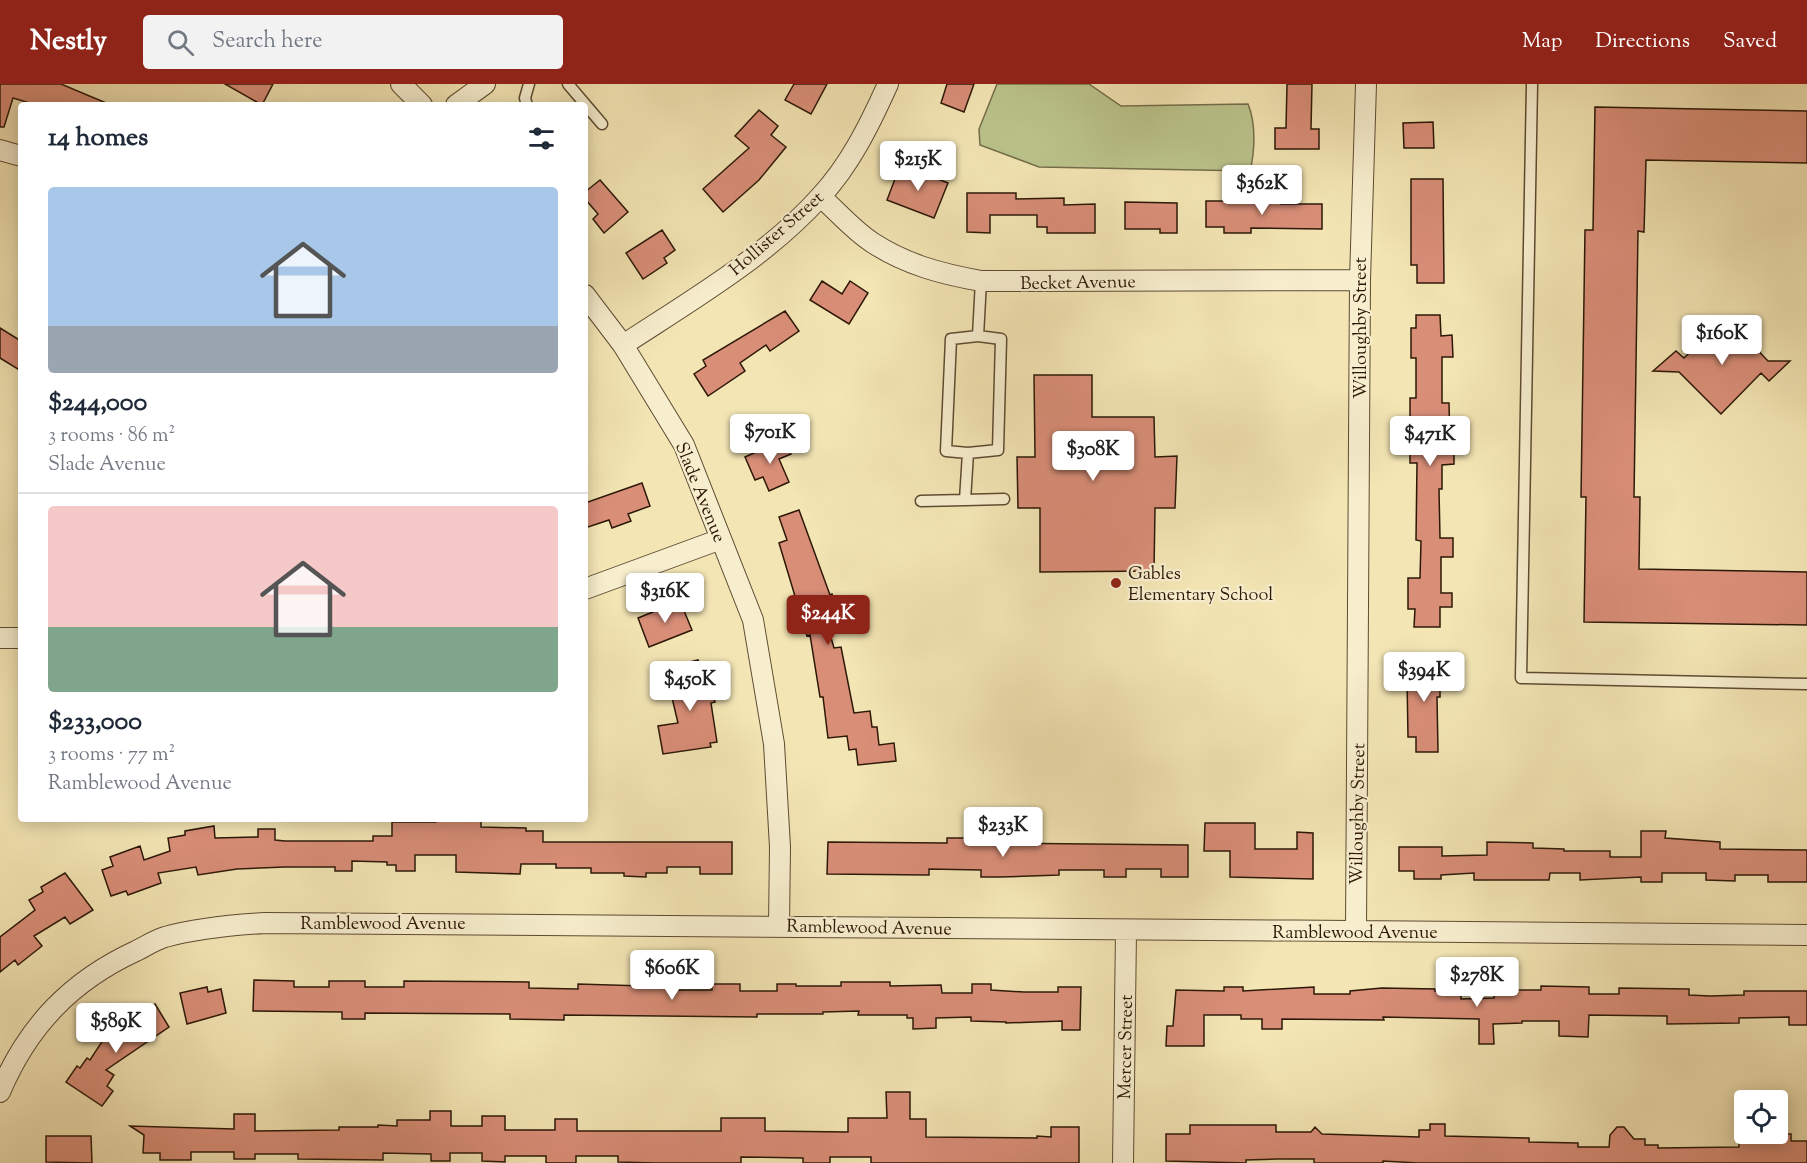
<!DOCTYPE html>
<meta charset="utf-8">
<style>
body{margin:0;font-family:"Sorts Mill Goudy",serif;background:#f2f2f3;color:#1f2937;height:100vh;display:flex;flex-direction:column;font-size:22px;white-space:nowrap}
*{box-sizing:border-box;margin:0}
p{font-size:20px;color:#747a83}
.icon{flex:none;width:33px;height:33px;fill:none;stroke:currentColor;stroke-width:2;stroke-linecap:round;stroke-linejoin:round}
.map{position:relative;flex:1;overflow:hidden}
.sheet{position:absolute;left:18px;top:18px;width:570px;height:720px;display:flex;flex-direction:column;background:#fff;border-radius:6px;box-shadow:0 3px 15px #0003}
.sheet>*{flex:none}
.controls{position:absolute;left:1734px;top:1006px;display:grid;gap:12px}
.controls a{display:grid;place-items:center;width:54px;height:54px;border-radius:6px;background:#fff;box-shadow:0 3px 15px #0003;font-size:30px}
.price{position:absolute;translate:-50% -51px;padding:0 14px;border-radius:6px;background:#fff;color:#222;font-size:20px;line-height:39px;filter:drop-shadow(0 2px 3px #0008)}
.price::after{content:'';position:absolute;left:50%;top:36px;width:18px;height:14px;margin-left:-9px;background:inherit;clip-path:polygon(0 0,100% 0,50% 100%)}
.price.current{background:#8f2418;color:#fff}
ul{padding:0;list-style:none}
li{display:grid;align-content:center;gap:12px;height:318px;padding:0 30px}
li+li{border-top:2px solid #e0e1e3}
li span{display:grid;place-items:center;height:186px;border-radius:6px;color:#555}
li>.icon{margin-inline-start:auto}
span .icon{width:108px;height:108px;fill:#fffc;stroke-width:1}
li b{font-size:26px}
h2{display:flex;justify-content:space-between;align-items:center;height:72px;padding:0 30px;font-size:26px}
header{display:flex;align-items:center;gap:36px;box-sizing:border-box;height:84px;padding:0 30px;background:#8f2418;color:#fff}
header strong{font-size:28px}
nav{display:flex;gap:33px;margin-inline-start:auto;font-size:21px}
.search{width:420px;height:54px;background:#f2f2f3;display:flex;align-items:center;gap:15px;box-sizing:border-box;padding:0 21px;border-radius:6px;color:#747a83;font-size:22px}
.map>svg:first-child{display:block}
.green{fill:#bbc48c;stroke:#746e4a;stroke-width:1.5}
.building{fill:#d98e78;stroke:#2d1807;stroke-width:1.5}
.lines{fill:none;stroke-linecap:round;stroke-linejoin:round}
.service-casing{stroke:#5e4b32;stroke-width:13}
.minor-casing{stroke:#5e4b32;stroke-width:22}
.service{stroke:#f7eece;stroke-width:10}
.minor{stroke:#f7eece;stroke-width:20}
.poi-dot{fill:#8f2418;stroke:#f7eece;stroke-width:2}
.labels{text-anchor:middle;stroke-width:4.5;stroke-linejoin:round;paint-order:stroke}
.street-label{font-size:18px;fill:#2d1807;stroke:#f7eece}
.poi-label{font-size:18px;fill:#2d1807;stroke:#f7eece;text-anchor:start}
</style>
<header>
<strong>Nestly</strong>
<div class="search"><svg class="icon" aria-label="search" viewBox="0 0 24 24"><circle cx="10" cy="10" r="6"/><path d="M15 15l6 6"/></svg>Search here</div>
<nav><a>Map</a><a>Directions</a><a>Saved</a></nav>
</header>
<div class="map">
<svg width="1807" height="1079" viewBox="0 0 1807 1079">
<rect width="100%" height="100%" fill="#f3e5b4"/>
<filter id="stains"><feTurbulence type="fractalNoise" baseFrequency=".00333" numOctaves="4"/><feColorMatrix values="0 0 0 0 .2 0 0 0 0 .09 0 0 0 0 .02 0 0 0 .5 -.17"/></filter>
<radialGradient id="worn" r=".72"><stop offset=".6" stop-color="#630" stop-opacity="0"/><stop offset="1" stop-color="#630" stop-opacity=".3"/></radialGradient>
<path class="green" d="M997,0H1089L1121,22L1248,20C1256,39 1255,67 1250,87L1039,83L980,61L979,45Z"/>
<path class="building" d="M0,0H61L111,21H36L13,14L4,43H0Z
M225,0H273L262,21Z
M794,0H827L811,30L785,16Z
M947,0H974L964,28L941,19Z
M1287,0H1312L1311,45H1319V65H1275V44H1286Z
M1595,23L1807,27V79L1646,76L1644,148L1638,147L1634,413H1640L1639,485L1807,488V541L1584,538L1586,413H1581L1585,146H1593Z
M759,26L778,42L771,51L786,63L759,96L723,128L703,105L749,64L735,52Z
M1433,38L1434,64H1404L1403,39Z
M913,85L948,99L934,134L887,116L898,87L910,91Z
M1411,95H1443L1444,199H1417V181H1411Z
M600,96L628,128L604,149L593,135L598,130L585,115V108Z
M967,109H1016V115L1064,114V121L1095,120V149H1047V143H1037V131H990V149L967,148Z
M1206,117H1281V120H1322V145L1251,144V149H1224V143H1206Z
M1125,118L1177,119V149H1160V145H1125Z
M662,146L675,166L664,174L667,179L643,195L626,169Z
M822,197L842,210L850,197L868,209L849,240L810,216Z
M785,227L799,247L770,267L766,261L740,279L745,287L708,312L694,290L706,282L703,276Z
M1416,231H1440L1441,252L1452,251L1453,273H1442V319H1449L1450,361H1454V380L1442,381V405H1439L1440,454H1453V473H1441V509H1452V523H1440V543H1414L1415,525H1408V494H1420L1421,457L1416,456L1417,379H1410V314H1416V274H1411V244H1416Z
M1726,233L1768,277H1790L1769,297L1761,289L1721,330L1679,288L1653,287L1676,267L1684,274Z
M0,244L21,257V287L0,274Z
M1034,291H1092V333H1154L1155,373L1177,372L1175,424H1155L1154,487L1040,488V424H1018L1017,373H1035Z
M785,355L791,370L779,375L789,398L769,407L763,393L755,396L745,373Z
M642,399L650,422L628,430L631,437L612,444L609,436L585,444V419Z
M799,426L830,511L832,510L834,517L843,515L848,530L826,536L834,564L841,563L854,629L870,627L872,643H877L879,661L894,659L896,677L858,681L856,665L849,666L847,652L828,654L823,613H820L810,551L807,552L779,459L787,456L779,433Z
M680,517L692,546L649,563L638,534Z
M1417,572H1440V613H1437L1438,668H1416V653H1408L1407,594H1410V588H1417Z
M698,576L703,596L709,594L715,618L711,619L717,658L710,659L711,663L663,670L658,642L678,639L669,601L678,598L674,582Z
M436,735H481V743L526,744V747H543V758H732V790H700V783H667V789H646V793L624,792V789H591V784H556V780H521L520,790L456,788V771H415V787H396V781H387V778L352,777V787H335V783H285L237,785L198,791L196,783L158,789L161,799L128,811L126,807L111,812L102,786L113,782L110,773L140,762L144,776L170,767L168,754L185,751V747L214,742L215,754L258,753V745H275V756L285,757H373V752H392V738H436Z
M1205,739H1255V765H1297V748L1313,749V795L1230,793V767H1204Z
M1641,747H1666L1665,754L1720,758V765L1807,766V798H1768V791H1735V797L1706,796V789H1662V798H1641V793L1580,796V789H1550L1549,796H1474V789L1441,791V795H1414V787H1399V763H1442V772L1487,771V758L1533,759V764L1564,765V767H1610V773H1641Z
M947,754H986V756L1001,757V759L1188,761V793H1161V785H1126V793H1104V786H1059V791L1000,793H981V786L929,785V791L827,790L828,758L947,759Z
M65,789L93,826L70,840L65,833L34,852L42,862L18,881L15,876L0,888V853L35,826L29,816L43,808L41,803Z
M254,896L294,897V903H329V897H365V903H404V897L529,898V904L578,905V900L644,902V899H679V906H712V900H740V907H777V900H796V902H841V898H890V902L941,901L942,909H972V900H991V906L1024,908H1058V903H1081L1080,946H1062V937L1006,939V938L971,937V933L936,934V944L913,945V934H907V931H858L859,927L823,928V930H757V933L564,931V936L510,935V930L365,929V935H342V928L253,927Z
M1541,902L1589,903V910H1619V904L1689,905V911L1710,912L1744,911V907H1807V941H1789V933L1739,934V939L1667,940V932L1589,931L1588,953L1559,952V937H1522V939L1493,940L1494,960H1479V935L1383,933L1384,936L1282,935V945H1262V935H1241V931H1204V962H1166L1167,942H1173L1176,906L1224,907V903H1243V907L1314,903V910H1350V907L1382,904L1435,905V907H1461V915L1494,914V906H1541Z
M207,903L208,908L221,905L226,929L187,940L180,909Z
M155,920L169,943L106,986L114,991L107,1002L113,1007L102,1022L66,998L77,982L80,984L87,974L90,976L107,950Z
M886,1008H910V1035H926V1053L1037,1054V1052L1051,1053V1043H1079V1079H871V1073H830V1079H803V1074L741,1073V1079H655L618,1078V1072H576V1079H546V1072H505V1078L482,1077V1069H450V1077H431V1070L383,1069V1076L298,1075V1070H255V1075H234V1068H191V1076H160V1069H143L144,1051L130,1042L234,1045V1030H255V1047L339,1046V1043H378V1041L397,1042V1036H430V1027H451V1042H482V1032H505V1046H555V1035H577V1047H721V1034H765V1047L848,1048V1034H887Z
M1430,1040H1445V1052L1529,1054V1058L1578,1059V1063H1609L1610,1051L1617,1043H1624L1634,1055H1645V1061H1658V1064L1739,1063V1050H1791V1057H1807V1079H1418L1383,1077V1079H1314V1075H1276L1246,1076V1079L1166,1077V1050H1190V1041H1276V1048H1311L1315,1043L1322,1050L1419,1053V1046H1430Z
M46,1052H91L92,1079L46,1078Z"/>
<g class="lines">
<defs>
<path id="service" d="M568,0L602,40
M1532,0L1521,594L1807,600
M527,21L525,14L529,0
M978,252L1001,255L998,366L968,369L946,367L951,255Z
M978,252L981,197
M965,416L1004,415
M921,417L965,416L968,369"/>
<path id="minor" d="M401,0L422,21
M456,21L485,0
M0,66L21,72
M821,113C838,128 854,147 873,159C907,181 942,190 981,197L1360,196
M585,211L623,261L684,361L753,536L774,660L780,763L779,841
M623,261C690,217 766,173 820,113C850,81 870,40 888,0
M585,505L721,455
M0,554H21
M1356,847L1360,196L1366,0
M0,1008C28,942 71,897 136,867C146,862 155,856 165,853C198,844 232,841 265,839C779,841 1293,847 1807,851
M1123,1079L1126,847"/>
</defs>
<use href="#service" class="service-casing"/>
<use href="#minor" class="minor-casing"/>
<use href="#service" class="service"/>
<use href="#minor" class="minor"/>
</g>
<circle class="poi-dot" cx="1116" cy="499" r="6"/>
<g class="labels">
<g class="street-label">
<text transform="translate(776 149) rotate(-41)" y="6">Hollister Street</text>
<text transform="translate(1078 198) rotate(-1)" y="6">Becket Avenue</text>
<text transform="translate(1360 244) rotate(-90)" y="6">Willoughby Street</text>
<text transform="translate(701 408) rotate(68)" y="6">Slade Avenue</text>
<text transform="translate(1357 730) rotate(-89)" y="6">Willoughby Street</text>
<text x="383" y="845">Ramblewood Avenue</text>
<text transform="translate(869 843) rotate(1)" y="6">Ramblewood Avenue</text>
<text x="1355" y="854">Ramblewood Avenue</text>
<text transform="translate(1125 963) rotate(-89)" y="6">Mercer Street</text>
</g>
<g class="poi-label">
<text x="1128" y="495">Gables<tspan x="1128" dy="21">Elementary School</tspan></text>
</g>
</g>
<rect width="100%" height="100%" filter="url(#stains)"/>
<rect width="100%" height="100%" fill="url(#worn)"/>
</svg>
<div class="controls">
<a><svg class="icon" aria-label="locate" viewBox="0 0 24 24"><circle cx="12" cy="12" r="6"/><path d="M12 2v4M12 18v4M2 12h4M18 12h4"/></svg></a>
</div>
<b class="price" style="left:918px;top:108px">$215K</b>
<b class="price" style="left:1262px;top:132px">$362K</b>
<b class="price" style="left:1722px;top:282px">$160K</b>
<b class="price" style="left:770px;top:381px">$701K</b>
<b class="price" style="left:1430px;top:383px">$471K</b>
<b class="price" style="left:1093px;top:398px">$308K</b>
<b class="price" style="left:665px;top:540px">$316K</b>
<b class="price current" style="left:828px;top:562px">$244K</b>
<b class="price" style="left:1424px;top:619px">$394K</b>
<b class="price" style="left:690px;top:628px">$450K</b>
<b class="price" style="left:1003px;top:774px">$233K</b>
<b class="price" style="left:672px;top:917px">$606K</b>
<b class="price" style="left:1477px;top:924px">$278K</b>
<b class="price" style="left:116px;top:970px">$589K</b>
<section class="sheet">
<h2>14 homes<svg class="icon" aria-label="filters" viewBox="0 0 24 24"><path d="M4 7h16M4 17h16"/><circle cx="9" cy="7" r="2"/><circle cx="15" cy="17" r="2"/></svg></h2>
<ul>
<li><span style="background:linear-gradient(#a9c7e8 75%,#9aa5b1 0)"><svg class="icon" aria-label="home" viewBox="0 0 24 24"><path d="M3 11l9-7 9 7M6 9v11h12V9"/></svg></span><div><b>$244,000</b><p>3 rooms · 86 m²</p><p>Slade Avenue</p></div></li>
<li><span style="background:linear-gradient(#f6c9c9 65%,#7fa58c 0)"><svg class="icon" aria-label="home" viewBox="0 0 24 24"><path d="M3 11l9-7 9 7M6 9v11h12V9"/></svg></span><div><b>$233,000</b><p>3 rooms · 77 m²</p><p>Ramblewood Avenue</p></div></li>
</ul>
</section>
</div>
